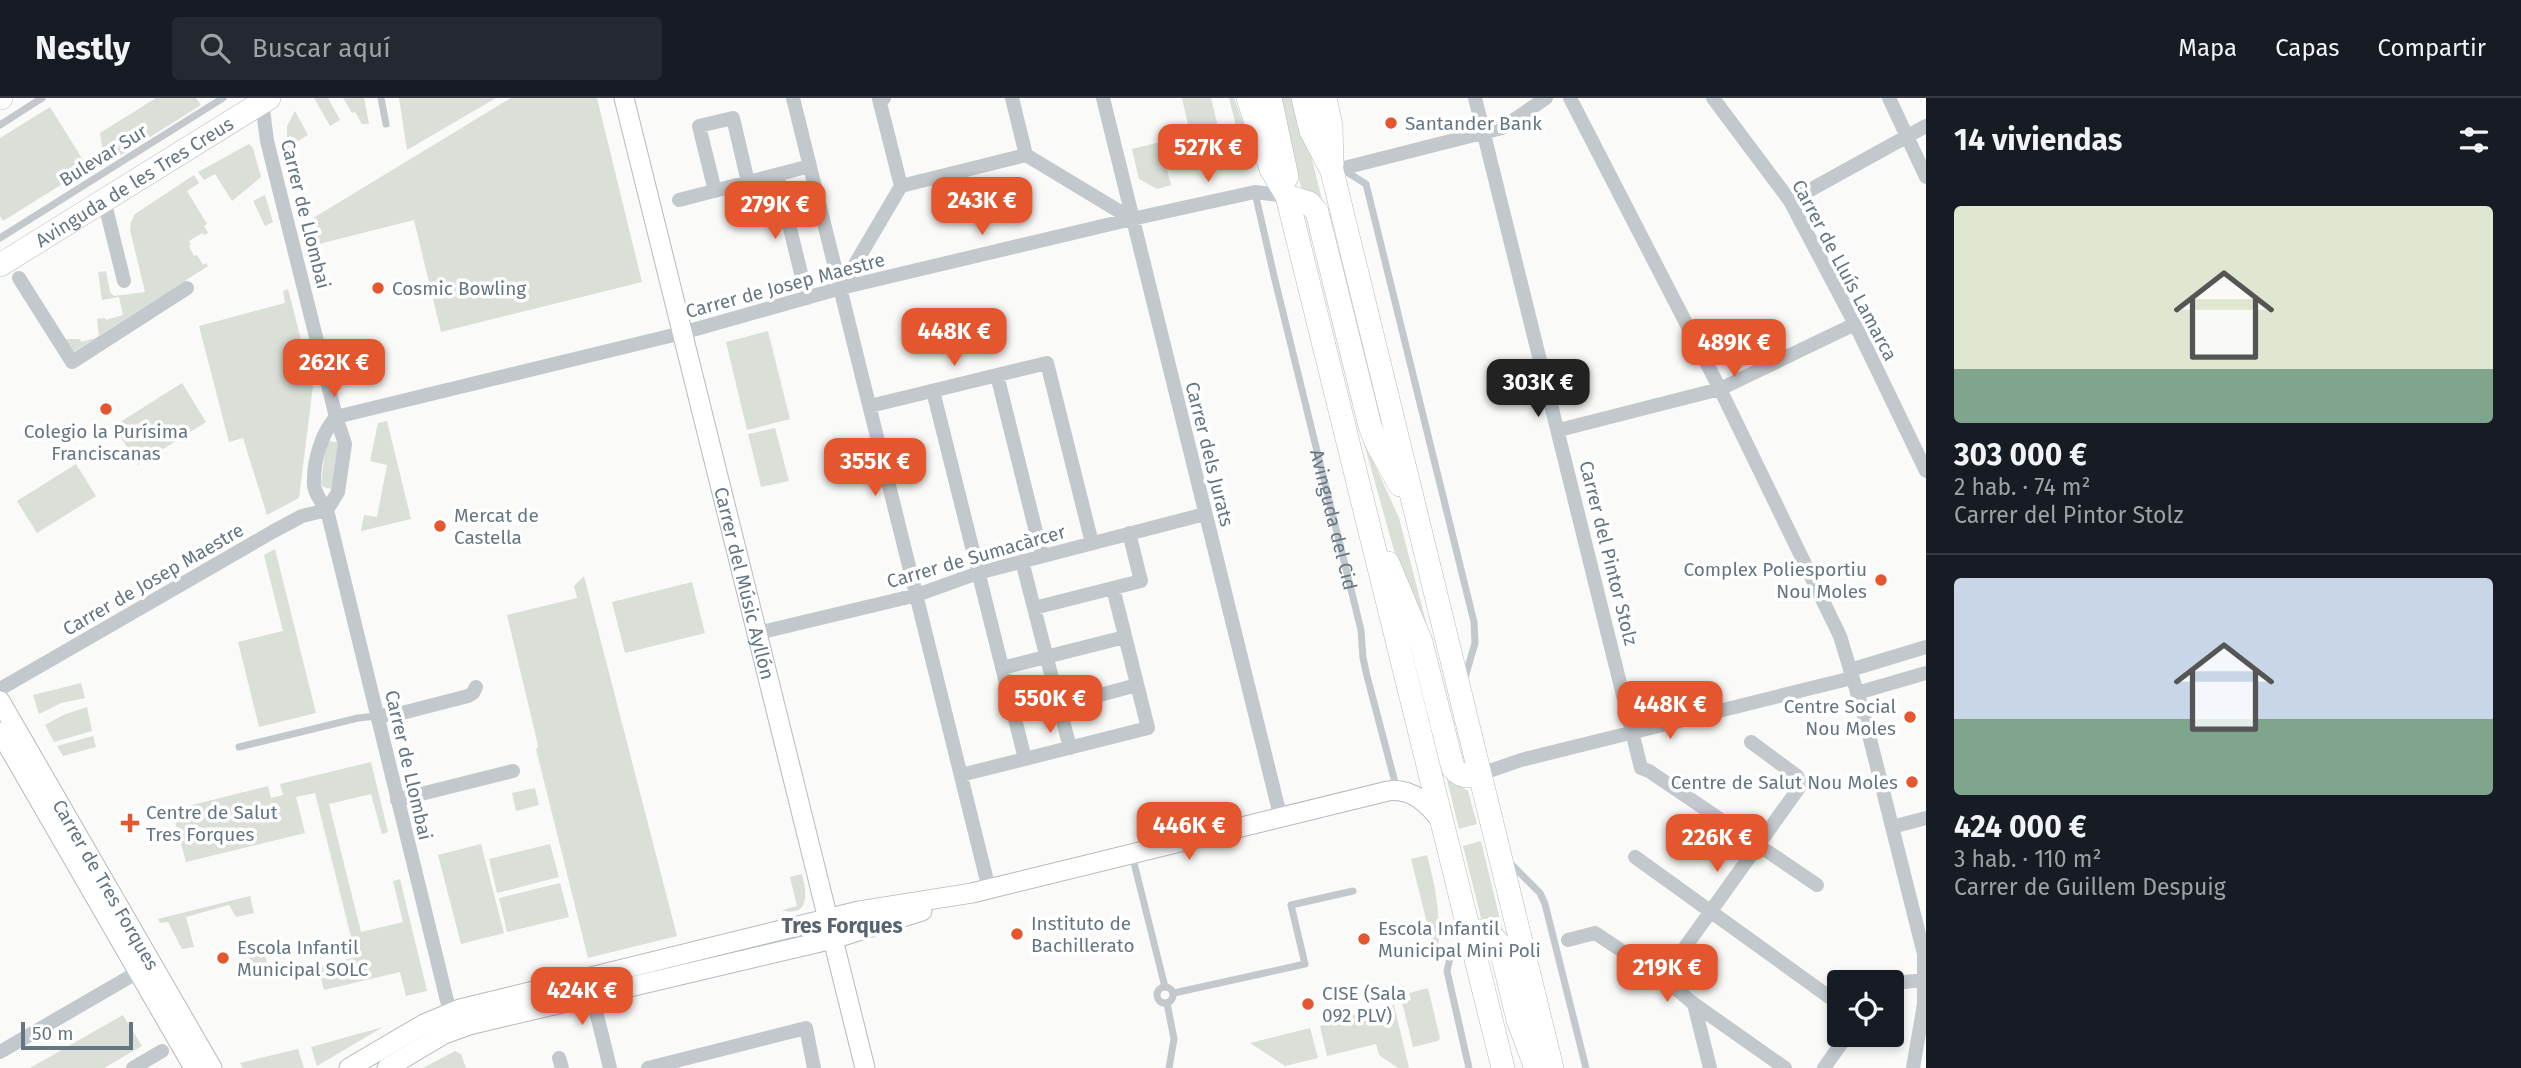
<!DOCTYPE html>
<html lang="es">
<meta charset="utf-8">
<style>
body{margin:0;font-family:"Fira Sans",sans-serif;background:#242831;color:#f1f3f6;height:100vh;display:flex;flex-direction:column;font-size:26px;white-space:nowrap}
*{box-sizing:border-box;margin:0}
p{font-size:23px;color:#9ea1a6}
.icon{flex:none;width:38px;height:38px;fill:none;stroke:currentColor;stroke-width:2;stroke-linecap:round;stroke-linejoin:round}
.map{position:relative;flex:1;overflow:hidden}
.drawer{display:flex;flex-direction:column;background:#171b24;width:595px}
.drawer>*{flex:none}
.buttons{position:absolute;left:1827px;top:872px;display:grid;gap:14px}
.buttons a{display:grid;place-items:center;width:77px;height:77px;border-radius:7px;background:#171b24;box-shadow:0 4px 10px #0003;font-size:35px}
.scale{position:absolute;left:21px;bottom:18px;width:112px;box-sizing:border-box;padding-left:7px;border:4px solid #657683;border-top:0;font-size:19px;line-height:24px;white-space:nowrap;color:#657683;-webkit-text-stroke:5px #fff;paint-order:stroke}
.price{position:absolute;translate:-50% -60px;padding:0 16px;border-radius:14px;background:#e4572e;color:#fff;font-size:23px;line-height:46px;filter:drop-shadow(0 2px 4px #0008)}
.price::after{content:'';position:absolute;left:50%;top:42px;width:21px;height:16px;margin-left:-10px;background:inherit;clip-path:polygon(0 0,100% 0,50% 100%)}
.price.on{background:#222;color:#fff}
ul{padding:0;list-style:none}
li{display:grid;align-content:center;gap:14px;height:371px;padding:0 28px}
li+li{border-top:2px solid #363941}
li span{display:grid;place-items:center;height:217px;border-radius:7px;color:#555}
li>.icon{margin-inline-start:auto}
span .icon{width:126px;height:126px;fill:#fffc;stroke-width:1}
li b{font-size:30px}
h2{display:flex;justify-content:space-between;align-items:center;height:84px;padding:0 28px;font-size:30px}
header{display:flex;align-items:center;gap:42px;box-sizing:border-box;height:98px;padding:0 35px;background:#171b24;border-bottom:2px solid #363941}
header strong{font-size:33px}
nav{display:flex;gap:38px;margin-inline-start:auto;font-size:24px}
.search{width:490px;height:63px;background:#242831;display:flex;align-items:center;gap:18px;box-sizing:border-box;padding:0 24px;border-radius:7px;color:#9ea1a6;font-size:26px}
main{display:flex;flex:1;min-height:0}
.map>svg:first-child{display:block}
.green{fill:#dadfd7}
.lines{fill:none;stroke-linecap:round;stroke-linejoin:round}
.secondary-casing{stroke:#b3babf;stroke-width:21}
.primary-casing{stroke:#b5babe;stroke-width:24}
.lane{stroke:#c3c8cc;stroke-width:7}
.street{stroke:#c3c8cc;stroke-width:14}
.secondary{stroke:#fff;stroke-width:19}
.primary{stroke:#fff;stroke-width:23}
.poi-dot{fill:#e4572e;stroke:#fff;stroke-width:2.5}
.labels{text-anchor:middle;stroke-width:7;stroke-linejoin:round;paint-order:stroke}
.poi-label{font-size:19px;fill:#657683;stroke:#fff;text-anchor:start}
.street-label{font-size:19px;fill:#657683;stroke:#fff}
.neighbourhood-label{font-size:21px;font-weight:bold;fill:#57646e;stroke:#fff}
</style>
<header>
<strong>Nestly</strong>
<div class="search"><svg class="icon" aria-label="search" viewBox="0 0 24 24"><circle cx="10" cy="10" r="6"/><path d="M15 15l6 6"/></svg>Buscar aquí</div>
<nav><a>Mapa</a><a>Capas</a><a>Compartir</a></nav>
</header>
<main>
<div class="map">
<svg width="1926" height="970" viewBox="0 0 1926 970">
<rect width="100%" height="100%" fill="#fafaf8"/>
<path class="green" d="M156,0H196L201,7L99,71L103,55L100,35Z
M314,0H328L340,22L330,28Z
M343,0H364L369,26H362L355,14L352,15Z
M399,0H496L407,52Z
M511,0H597L642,184L441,234L414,122L311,148L305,125Z
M1182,0H1211L1219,33L1191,40Z
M1229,0H1234L1249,42L1240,44Z
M1278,0H1297L1324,110L1301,89Z
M50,9L88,70L3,123L0,118V40Z
M295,13L308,37L287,50V28Z
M1160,44L1171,87L1157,91L1139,81L1132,51Z
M249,46L253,50L261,79L232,103L215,76L204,82L198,74Z
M194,77L199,85L187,93L207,126L204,128L208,135L204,137L202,135L189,143L191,146L189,148L194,158L197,157L203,167L206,165L208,168L72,255L64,241H80L81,244L99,239L97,221L105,220L106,222L123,217L119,199L102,202L98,174L106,173L110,194L114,198L145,194L130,132L131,124L135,116Z
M265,97L273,124L265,128L253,103Z
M288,191L313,288L299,400L267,417L243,340L229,344L199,228L285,205L283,193Z
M768,233L790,321L747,332L726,244Z
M182,285L206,324L138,367L114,328Z
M387,323L411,421L361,433L364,417L377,419L387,367L370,363L378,325Z
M775,330L789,383L761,389L748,336Z
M1362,338L1399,420L1426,524L1423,525L1395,456Z
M330,343L339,345L332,391L323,389L321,385L326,346Z
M76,366L96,398L37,435L17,403Z
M275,451L316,615L259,629L238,544L283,533L264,457Z
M584,478L677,838L588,860L536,651L538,650L537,643L507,517L577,500L574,488Z
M692,484L705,535L625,555L612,504Z
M81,585L85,600L61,605L39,616L33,597Z
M87,609L92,633L54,644L45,627L63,617Z
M93,638L96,649L63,658L57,648Z
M371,664L388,734L382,736L371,696L329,706L361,834L403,824L393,783L400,781L427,893L406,898L400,874L324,892L318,869L356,859L315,695L296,699L305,735L186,764L172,712L268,688L271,700L283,697L280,686Z
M1444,670L1458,687L1468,693L1477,726L1459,731Z
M535,690L539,707L516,713L512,695Z
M1481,743L1506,846L1483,828L1463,748Z
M481,746L504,835L461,846L438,757Z
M550,746L559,779L497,795L489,761Z
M1427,757C1437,794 1442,826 1437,865L1411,761Z
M802,776C807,794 810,820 782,812L797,808L790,779Z
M560,785L569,819L507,834L499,800Z
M250,798L254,815L236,819L229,807L186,819L194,849L182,851L168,824L160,825L158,821Z
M261,843L270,876L254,880L249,859L255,857L253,847Z
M1428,890L1440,940L1438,943L1413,949L1402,904L1411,902L1409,895Z
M1394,907L1409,970H1398L1379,957L1376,946L1327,958L1320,928L1337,924L1336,921Z
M123,917L142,948L104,970H30Z
M383,929L317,968L311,949Z
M1310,930L1318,960L1285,968L1250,945Z
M298,951L304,970H243L240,965Z
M455,953L461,956L466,970H423Z"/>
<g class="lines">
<defs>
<g id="secondary">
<path id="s2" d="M624,0L865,970"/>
<path id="s3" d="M0,603L212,970"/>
<path d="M0,634L194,970"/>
<path d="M349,970L424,926L460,911L859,813L972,795L1388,693C1412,689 1429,707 1442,724"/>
<path d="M387,970L444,936L469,927L833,841L922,813"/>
</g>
<g id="primary">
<path d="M0,0H1"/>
<path d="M1248,0L1271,71L1287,98L1503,970"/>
<path d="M1270,0L1287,79"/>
<path d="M1303,0L1311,33L1332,73L1552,970"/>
<path d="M1325,0L1331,28L1332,66"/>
<path d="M1287,98L1309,105L1317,114L1370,328L1377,346L1400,387"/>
<path id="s4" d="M0,167L269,0"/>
<path d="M1388,465L1421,544L1453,670C1461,679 1468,679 1478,677"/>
<path d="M1469,837L1477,833H1487L1500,847L1518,922L1536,970"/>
</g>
</defs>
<use href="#secondary" class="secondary-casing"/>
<use href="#primary" class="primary-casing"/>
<g class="lane">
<path d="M381,0L386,26"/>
<path d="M0,27L42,0"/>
<path d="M1342,71L1366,86L1474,524L1475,545L1464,583"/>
<path id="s1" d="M1255,95L1274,178L1361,532L1363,560L1367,578L1397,692"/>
<path d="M0,140L223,0"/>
<path d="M239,649L358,620L377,618"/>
<path d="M1132,757L1165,889"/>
<path d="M1510,765L1540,795L1545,806L1586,970"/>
<path d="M1466,840L1451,856L1447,873L1469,970"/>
<circle cx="1165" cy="897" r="8"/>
<path d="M1174,895L1305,866L1291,807L1353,793"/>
<path d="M1167,905L1174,941L1169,970"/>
</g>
<path class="street" d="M793,0L989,791
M884,0L879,1L901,88L1026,57L1012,0
M1103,0L1281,721
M1475,0L1641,670L1649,673L1817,787
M1570,0L1720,291L1840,538L1864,617L1924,856V906L1913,970
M1713,0L1790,103L1855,226L1926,373
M1889,0L1926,79
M262,4L267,43L336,319L682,235L841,190L1132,121L1255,94L1287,98
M1026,57L1132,121
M1332,73L1502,30L1546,0
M777,77L807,200
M715,93L699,28L733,20L748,84
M104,102L124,183
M679,102L810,68
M1790,103L1926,28
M19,180L72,264L187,190
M841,190L901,88
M997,277L1042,458
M933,293L1025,661
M870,308L1047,265L1092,445
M1559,332L1720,291L1855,226
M327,412L338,394L345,346L336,319C321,336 313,364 314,387C315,396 322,405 327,412L452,923
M1022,463L1070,650
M1034,510L1141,483L1129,435
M758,535L917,497L978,475L1205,416
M1002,570L1125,539
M1850,572L1926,549
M0,591L274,433L302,418L327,412
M1857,595L1926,575
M1059,608L1137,587
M377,618L398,616L468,598L473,595L476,589
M961,677L1148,630L1113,490
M1478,677L1521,662L1852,580
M397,702L513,673
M1892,729L1926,720
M1635,759L1839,906
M1568,842L1595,835L1663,880L1694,906L1785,970
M1663,880L1801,687L1797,678L1751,644
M1892,885L1926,882
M590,889L610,970
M1694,906L1710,970
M0,954L138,874
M559,960L562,970
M133,970L162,953
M648,970L806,930L814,970
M1824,970L1848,936"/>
<use href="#secondary" class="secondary"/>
<use href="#primary" class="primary"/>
</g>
<g class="poi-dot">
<circle cx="1391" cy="25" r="7"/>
<circle cx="378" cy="190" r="7"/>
<circle cx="106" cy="311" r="7"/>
<circle cx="440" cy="428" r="7"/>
<circle cx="1881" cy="482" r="7"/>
<circle cx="1910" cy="619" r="7"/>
<circle cx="1912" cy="684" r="7"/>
<path d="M126.5 714.5h7v7h7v7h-7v7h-7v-7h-7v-7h7z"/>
<circle cx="1017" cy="836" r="7"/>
<circle cx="1364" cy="841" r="7"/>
<circle cx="223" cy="860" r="7"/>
<circle cx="1308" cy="906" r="7"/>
</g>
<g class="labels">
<g class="poi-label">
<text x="1405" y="32">Santander Bank</text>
<text x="392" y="197">Cosmic Bowling</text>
<text x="106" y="340" text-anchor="middle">Colegio la Purísima<tspan x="106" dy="22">Franciscanas</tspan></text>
<text x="454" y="424">Mercat de<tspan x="454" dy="22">Castella</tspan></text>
<text x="1867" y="478" text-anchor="end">Complex Poliesportiu<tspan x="1867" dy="22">Nou Moles</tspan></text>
<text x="1896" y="615" text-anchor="end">Centre Social<tspan x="1896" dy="22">Nou Moles</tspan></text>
<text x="1898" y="691" text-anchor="end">Centre de Salut Nou Moles</text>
<text x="146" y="721">Centre de Salut<tspan x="146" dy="22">Tres Forques</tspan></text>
<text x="1031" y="832">Instituto de<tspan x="1031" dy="22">Bachillerato</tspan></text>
<text x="1378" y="837">Escola Infantil<tspan x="1378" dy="22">Municipal Mini Poli</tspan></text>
<text x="237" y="856">Escola Infantil<tspan x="237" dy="22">Municipal SOLC</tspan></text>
<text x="1322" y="902">CISE (Sala<tspan x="1322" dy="22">092 PLV)</tspan></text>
</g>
<g class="street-label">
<text transform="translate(103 57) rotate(-32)" y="7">Bulevar Sur</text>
<text dy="7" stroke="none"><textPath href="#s4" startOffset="158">Avinguda de les Tres Creus</textPath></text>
<text transform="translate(306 116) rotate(76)" y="7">Carrer de Llombai</text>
<text transform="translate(1845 172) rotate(62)" y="7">Carrer de Lluís Lamarca</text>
<text transform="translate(785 187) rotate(-15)" y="7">Carrer de Josep Maestre</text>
<text transform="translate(1210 356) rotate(76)" y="7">Carrer dels Jurats</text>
<text dy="7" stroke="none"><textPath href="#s1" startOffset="336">Avinguda del Cid</textPath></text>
<text transform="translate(1609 455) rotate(76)" y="7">Carrer del Pintor Stolz</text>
<text transform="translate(976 458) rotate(-16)" y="7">Carrer de Sumacàrcer</text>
<text transform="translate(153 481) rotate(-30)" y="7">Carrer de Josep Maestre</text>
<text dy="7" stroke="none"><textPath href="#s2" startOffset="500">Carrer del Músic Ayllón</textPath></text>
<text transform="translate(409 667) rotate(77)" y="7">Carrer de Llombai</text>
<text dy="7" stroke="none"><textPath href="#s3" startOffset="212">Carrer de Tres Forques</textPath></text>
</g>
<g class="neighbourhood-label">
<text x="842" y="835">Tres Forques</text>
</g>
</g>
</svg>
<div class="buttons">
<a><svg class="icon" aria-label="locate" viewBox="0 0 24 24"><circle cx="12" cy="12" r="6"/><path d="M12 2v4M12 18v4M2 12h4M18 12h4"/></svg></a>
</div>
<div class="scale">50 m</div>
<b class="price" style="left:1208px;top:86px">527K €</b>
<b class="price" style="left:982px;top:139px">243K €</b>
<b class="price" style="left:775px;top:143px">279K €</b>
<b class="price" style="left:954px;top:270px">448K €</b>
<b class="price" style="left:1734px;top:281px">489K €</b>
<b class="price" style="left:334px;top:301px">262K €</b>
<b class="price on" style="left:1538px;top:321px">303K €</b>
<b class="price" style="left:875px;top:400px">355K €</b>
<b class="price" style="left:1050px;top:637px">550K €</b>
<b class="price" style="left:1670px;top:643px">448K €</b>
<b class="price" style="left:1189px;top:764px">446K €</b>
<b class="price" style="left:1717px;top:776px">226K €</b>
<b class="price" style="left:1667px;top:906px">219K €</b>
<b class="price" style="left:582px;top:929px">424K €</b>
</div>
<section class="drawer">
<h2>14 viviendas<svg class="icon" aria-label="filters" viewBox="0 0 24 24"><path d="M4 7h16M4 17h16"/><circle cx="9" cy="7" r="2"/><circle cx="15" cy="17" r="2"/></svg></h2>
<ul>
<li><span style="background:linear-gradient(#dfe7d0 75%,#7fa58c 0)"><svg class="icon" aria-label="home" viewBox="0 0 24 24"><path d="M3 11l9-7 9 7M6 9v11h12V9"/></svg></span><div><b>303 000 €</b><p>2 hab. · 74 m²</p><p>Carrer del Pintor Stolz</p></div></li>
<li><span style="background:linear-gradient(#c9d6e8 65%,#7fa58c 0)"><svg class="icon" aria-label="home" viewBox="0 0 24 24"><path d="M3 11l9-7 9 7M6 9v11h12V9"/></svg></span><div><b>424 000 €</b><p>3 hab. · 110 m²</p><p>Carrer de Guillem Despuig</p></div></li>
</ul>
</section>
</main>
